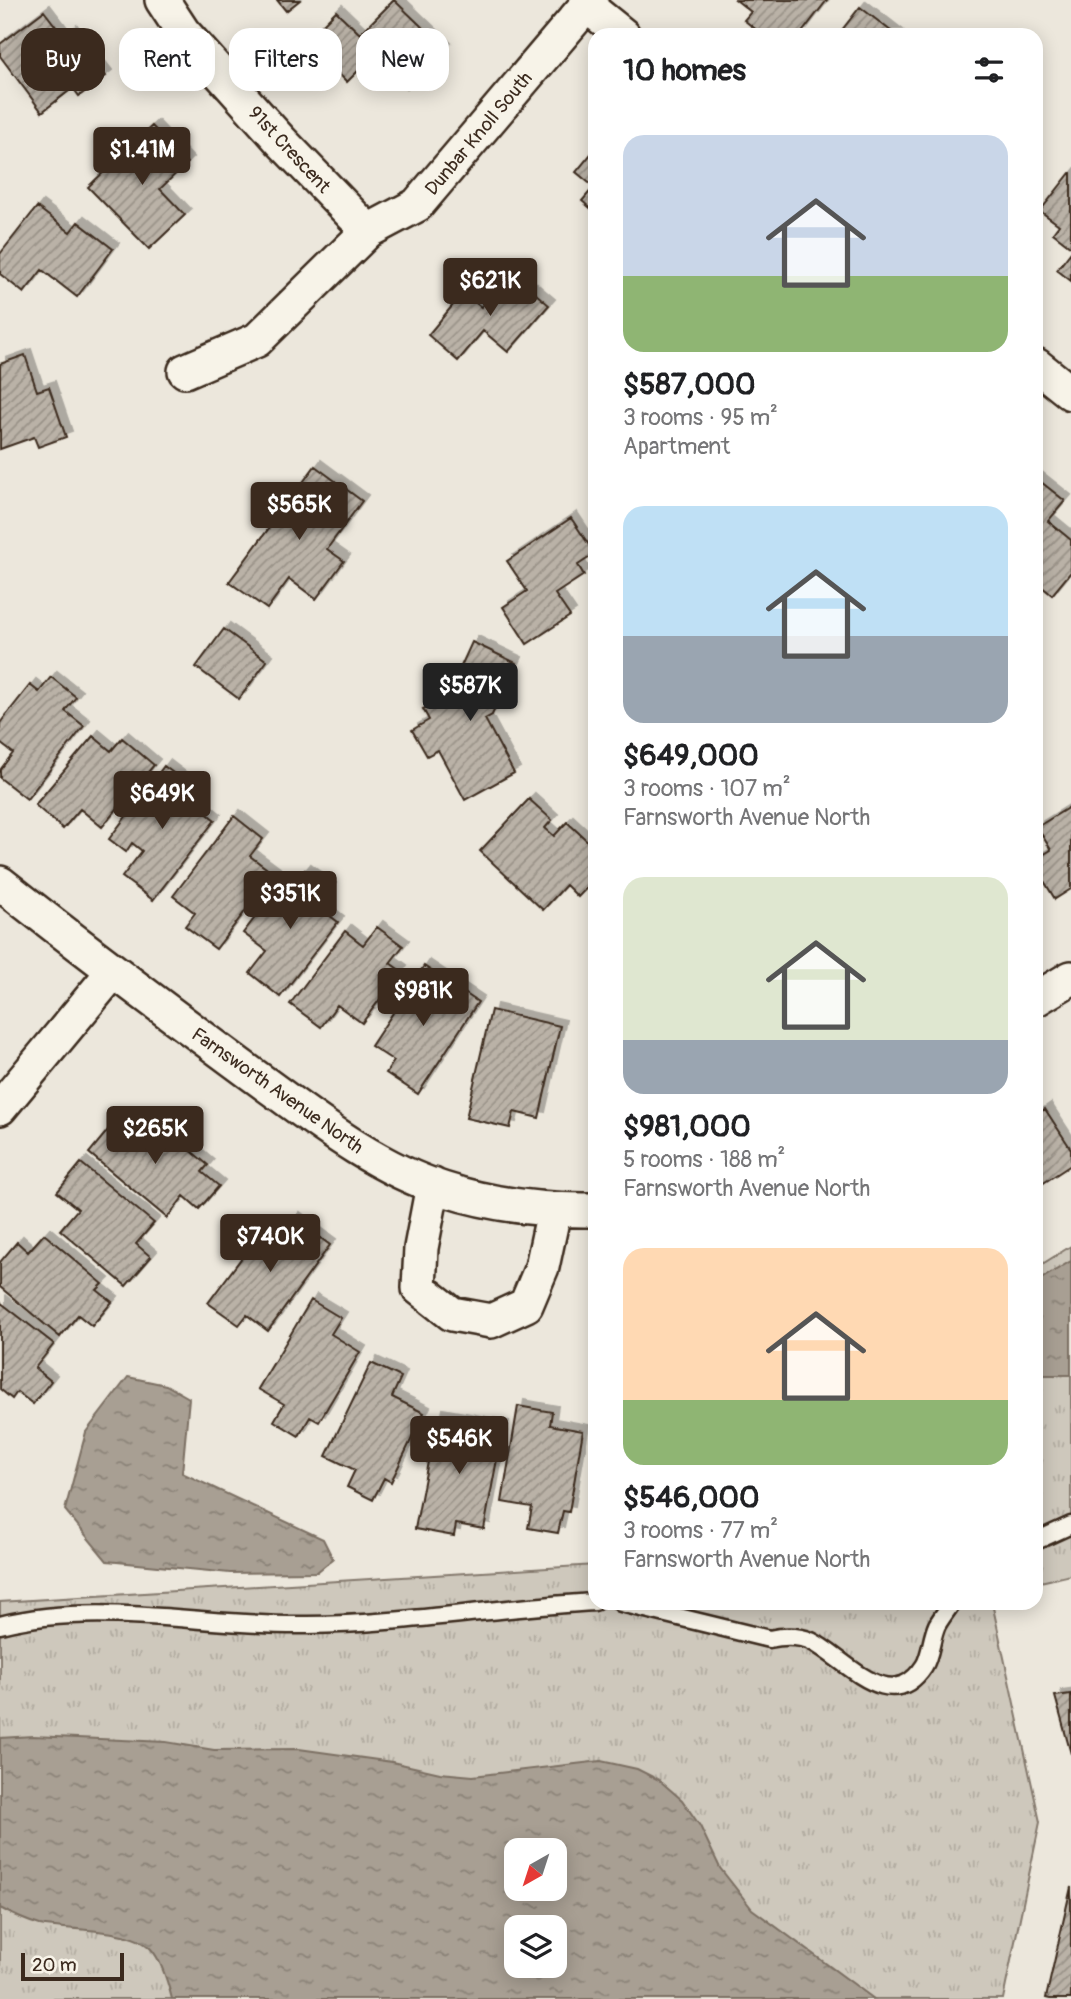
<!DOCTYPE html>
<meta charset="utf-8">
<style>
body{margin:0;font-family:Pangolin,sans-serif;background:#f6f6f6;color:#202124;height:100vh;display:flex;flex-direction:column;font-size:26px;white-space:nowrap}
*{box-sizing:border-box;margin:0}
p{font-size:23px;color:#757577}
.icon{flex:none;width:38px;height:38px;fill:none;stroke:currentColor;stroke-width:2;stroke-linecap:round;stroke-linejoin:round}
.map{position:relative;flex:1;overflow:hidden}
.sheet{position:absolute;left:588px;top:28px;width:455px;height:1582px;display:flex;flex-direction:column;background:#fff;border-radius:21px;box-shadow:0 4px 18px #0003}
.sheet>*{flex:none}
.guide{position:absolute;left:21px;top:28px;width:462px;height:63px;display:flex;gap:14px}
.needle{width:46px;rotate:219deg}
.controls{position:absolute;left:504px;top:1838px;display:grid;gap:14px}
.controls a{display:grid;place-items:center;width:63px;height:63px;border-radius:14px;background:#fff;box-shadow:0 4px 18px #0003;font-size:35px}
.scale{position:absolute;left:21px;bottom:18px;width:103px;box-sizing:border-box;padding-left:7px;border:4px solid #3b2a1e;border-top:0;font-size:19px;line-height:24px;white-space:nowrap;color:#3b2a1e;-webkit-text-stroke:5px #f7f3e8;paint-order:stroke}
.price{position:absolute;translate:-50% -60px;padding:0 16px;border-radius:7px;background:#3b2a1e;color:#fff;font-size:23px;line-height:46px;filter:drop-shadow(0 2px 4px #0008)}
.price::after{content:'';position:absolute;left:50%;top:42px;width:21px;height:16px;margin-left:-10px;background:inherit;clip-path:polygon(0 0,100% 0,50% 100%)}
.price.on{background:#222;color:#fff}
ul{padding:0;list-style:none}
li{display:grid;align-content:center;gap:14px;height:371px;padding:0 35px}
li span{display:grid;place-items:center;height:217px;border-radius:21px;color:#555}
li>.icon{margin-inline-start:auto}
span .icon{width:126px;height:126px;fill:#fffc;stroke-width:1}
li b{font-size:30px}
h2{display:flex;justify-content:space-between;align-items:center;height:84px;padding:0 35px;font-size:30px}
.tag{padding:0 24px;border-radius:21px;background:#fff;box-shadow:0 4px 18px #0003;font-size:24px;line-height:63px}
.tag.on{background:#3b2a1e;color:#fff}
.map>svg:first-child{display:block}
.grass{fill:url(#grass-tufts);stroke:#84796d;stroke-width:2;fill-rule:evenodd}
.water{fill:url(#water-ripples);stroke:#7c7064;stroke-width:2;fill-rule:evenodd}
.building{fill:url(#building-hatch);stroke:#3b2a1e;stroke-width:2;filter:url(#shadow)}
.lines{fill:none;stroke-linecap:round;stroke-linejoin:round}
.lane-casing{stroke:#3b2a1e;stroke-width:21}
.street-casing{stroke:#3b2a1e;stroke-width:38}
.lane{stroke:#f7f3e8;stroke-width:16}
.street{stroke:#f7f3e8;stroke-width:33}
.labels{text-anchor:middle;stroke-width:7;stroke-linejoin:round;paint-order:stroke}
.street-label{font-size:19px;fill:#3b2a1e;stroke:#f7f3e8}
</style>
<div class="map">
<svg width="1071" height="1999" viewBox="0 0 1071 1999">
<defs>
<pattern id="grass-tufts" width="24" height="20" patternUnits="userSpaceOnUse" patternTransform="scale(1.75)"><rect width="24" height="20" fill="#cec8bc"/><path d="M3 7l-1-3M5 7V3M7 7l1-3M15 17l-1-3M17 17v-4M19 17l1-3" fill="none" stroke="#b2aca1"/></pattern>
<pattern id="water-ripples" width="26" height="14" patternUnits="userSpaceOnUse" patternTransform="scale(1.75)"><rect width="26" height="14" fill="#a89f93"/><path d="M2 4q2-2 4 0t4 0M15 11q2-2 4 0t4 0" fill="none" stroke="#8a8277"/></pattern>
<pattern id="building-hatch" width="6" height="6" patternUnits="userSpaceOnUse" patternTransform="scale(1.75)"><rect width="6" height="6" fill="#bab2a7"/><path d="M-1 1l2-2M0 6l6-6M5 7l2-2" fill="none" stroke="#989187"/></pattern>
<filter id="shadow"><feDropShadow dx="6" dy="-6" stdDeviation="0" flood-color="#0004"/></filter>
</defs>
<rect width="100%" height="100%" fill="#ece7dc"/>
<filter id="ink" filterUnits="userSpaceOnUse"><feTurbulence type="fractalNoise" baseFrequency=".0143" numOctaves="2"/><feDisplacementMap in="SourceGraphic" scale="14" xChannelSelector="R" yChannelSelector="G"/><feConvolveMatrix kernelMatrix="1 2 1 2 8 2 1 2 1" color-interpolation-filters="sRGB"/></filter>
<g filter="url(#ink)">
<path class="grass" d="M1071,1246V1575L1036,1583V1268Z
M595,1565V1603H992L1040,1822L1003,1999H0V1602ZM516,1850H555V1888H516ZM516,1927H555V1965H516Z"/>
<path class="water" d="M1071,1261V1375H1036V1282Z
M128,1377L166,1385L189,1398L182,1473L323,1539L333,1559L317,1572L230,1573L107,1561L65,1510L86,1432Z
M33,1736L166,1742L214,1750L299,1749L392,1762L440,1773L473,1776L601,1761L637,1769L659,1780L682,1800L700,1826L720,1868L752,1909L874,1999H172C168,1983 162,1961 151,1949C131,1927 69,1931 40,1925C26,1921 13,1915 0,1908V1738ZM516,1850H555V1888H516ZM516,1927H555V1965H516Z"/>
<path class="building" d="M277,0H300L286,11Z
M394,0L445,49L407,88L374,55L347,82L306,41L336,11L360,34Z
M736,0H827L800,35H763L744,20L751,12Z
M860,7L896,35H838Z
M44,11L64,37L71,31L106,76L79,96L73,88L42,112L0,56V44Z
M152,126L187,163L160,189L185,215L149,249L88,187Z
M595,149V212L582,201L594,187L576,172Z
M1070,173H1071V247L1053,233L1059,225L1040,211Z
M37,207L70,232L78,222L113,249L77,297L42,270L24,293L0,274V254Z
M1071,252V281L1057,270Z
M510,272L549,305L508,352L483,331L458,361L428,335L463,293L481,307Z
M25,355L37,391L49,387L66,437L38,447L34,437L0,449V364Z
M315,466L362,501L327,549L344,561L316,599L289,579L267,609L229,582Z
M1036,478L1065,501L1048,521L1071,540V572L1052,595L1036,582Z
M571,518L595,554L578,565L584,575L555,594L570,616L527,644L503,607L527,591L507,561Z
M224,629L267,661L239,699L196,667Z
M472,642L516,663L492,715L485,719L514,773L465,800L438,750L427,756L412,730L429,720L423,709L447,697Z
M51,677L76,697L65,711L84,726L27,799L0,778V770L13,753L0,743V723L30,685L39,692Z
M93,736L111,751L122,738L154,765L102,827L80,809L63,829L35,805Z
M164,766L202,795L195,804L215,820L153,900L122,877L142,851L132,843L126,852L109,839Z
M529,799L552,820L545,828L554,836L567,822L595,848V879L578,897L566,885L543,910L480,851Z
M1071,806V889L1055,899L1036,868V859L1051,850L1037,827Z
M234,816L263,839L250,856L274,874L216,949L185,926L195,913L173,896Z
M305,870L330,889L317,906L338,922L280,997L250,973L267,951L243,933L284,880L292,886Z
M377,927L403,946L390,963L401,971L362,1023L337,1005L321,1027L290,1004L345,931L363,945Z
M424,966L478,1002L418,1094L386,1073L394,1061L371,1046Z
M491,1010L560,1026L539,1118L514,1112L510,1128L466,1118Z
M1045,1109L1071,1149V1165L1036,1188V1115Z
M147,1114L208,1165L202,1172L219,1186L199,1209L184,1196L167,1218L89,1153L113,1124L128,1136Z
M81,1163L154,1223L136,1244L151,1257L126,1286L60,1230L78,1209L57,1192Z
M294,1218L330,1245L268,1331L247,1315L239,1325L208,1303L269,1221L284,1232Z
M44,1234L103,1284L97,1290L112,1302L92,1326L78,1315L60,1337L0,1287V1262L17,1242L28,1252Z
M311,1300L341,1318L331,1334L360,1352L319,1422L310,1417L299,1436L274,1421L284,1404L258,1389Z
M0,1302L54,1344L35,1368L51,1381L33,1404L17,1392L12,1399L0,1389Z
M371,1363L401,1377L392,1397L424,1413L391,1482L384,1478L373,1500L347,1487L355,1470L326,1456Z
M518,1406L552,1412L550,1425L583,1431L569,1512L563,1511L558,1533L528,1528L532,1507L502,1502Z
M437,1415L503,1427L484,1529L456,1524L454,1536L415,1529Z
M1071,1694V1754L1055,1696Z
M1071,1887V1999H1050L1046,1998Z"/>
<g class="lines">
<defs>
<path id="lane" d="M1036,1541L1071,1525
M621,1603L769,1639C783,1636 797,1635 811,1641C845,1658 890,1718 924,1666C931,1655 931,1638 937,1625C941,1618 947,1610 952,1603
M0,1625C101,1600 206,1627 308,1625C404,1624 499,1607 595,1602"/>
<path id="street" d="M162,0L183,32L281,141L368,231
M587,6L623,35
M1036,365L1071,393
M185,371L257,340L368,231L417,205L591,0
M0,883C82,948 165,1010 249,1072C310,1116 371,1166 443,1189C492,1205 545,1211 595,1210
M1036,999L1071,978
M0,1108L112,973
M433,1185L421,1248L419,1288L452,1314L491,1321L526,1305L542,1267L554,1211"/>
</defs>
<use href="#lane" class="lane-casing"/>
<use href="#street" class="street-casing"/>
<use href="#lane" class="lane"/>
<use href="#street" class="street"/>
</g>
</g>
<g class="labels">
<g class="street-label">
<text transform="translate(478 133) rotate(-50)" y="7">Dunbar Knoll South</text>
<text transform="translate(290 149) rotate(47)" y="7">91st Crescent</text>
<text transform="translate(278 1090) rotate(35)" y="7">Farnsworth Avenue North</text>
</g>
</g>
</svg>
<div class="controls">
<a><svg class="needle" viewBox="-14 -14 28 28"><path d="M0-13l5 13h-10z" fill="#e53935"/><path d="M0 13l5-13h-10z" fill="#757577"/></svg></a>
<a><svg class="icon" aria-label="layers" viewBox="0 0 24 24"><path d="M12 4l9 5-9 5-9-5zM3 14l9 5 9-5"/></svg></a>
</div>
<div class="scale">20 m</div>
<b class="price" style="left:142px;top:187px">$1.41M</b>
<b class="price" style="left:490px;top:318px">$621K</b>
<b class="price" style="left:299px;top:542px">$565K</b>
<b class="price on" style="left:470px;top:723px">$587K</b>
<b class="price" style="left:162px;top:831px">$649K</b>
<b class="price" style="left:290px;top:931px">$351K</b>
<b class="price" style="left:423px;top:1028px">$981K</b>
<b class="price" style="left:155px;top:1166px">$265K</b>
<b class="price" style="left:270px;top:1274px">$740K</b>
<b class="price" style="left:459px;top:1476px">$546K</b>
<div class="guide">
<a class="tag on">Buy</a>
<a class="tag">Rent</a>
<a class="tag">Filters</a>
<a class="tag">New</a>
</div>
<section class="sheet">
<h2>10 homes<svg class="icon" aria-label="filters" viewBox="0 0 24 24"><path d="M4 7h16M4 17h16"/><circle cx="9" cy="7" r="2"/><circle cx="15" cy="17" r="2"/></svg></h2>
<ul>
<li><span style="background:linear-gradient(#c9d6e8 65%,#8fb573 0)"><svg class="icon" aria-label="home" viewBox="0 0 24 24"><path d="M3 11l9-7 9 7M6 9v11h12V9"/></svg></span><div><b>$587,000</b><p>3 rooms · 95 m²</p><p>Apartment</p></div></li>
<li><span style="background:linear-gradient(#bfe0f5 60%,#9aa5b1 0)"><svg class="icon" aria-label="home" viewBox="0 0 24 24"><path d="M3 11l9-7 9 7M6 9v11h12V9"/></svg></span><div><b>$649,000</b><p>3 rooms · 107 m²</p><p>Farnsworth Avenue North</p></div></li>
<li><span style="background:linear-gradient(#dfe7d0 75%,#9aa5b1 0)"><svg class="icon" aria-label="home" viewBox="0 0 24 24"><path d="M3 11l9-7 9 7M6 9v11h12V9"/></svg></span><div><b>$981,000</b><p>5 rooms · 188 m²</p><p>Farnsworth Avenue North</p></div></li>
<li><span style="background:linear-gradient(#ffd9b3 70%,#8fb573 0)"><svg class="icon" aria-label="home" viewBox="0 0 24 24"><path d="M3 11l9-7 9 7M6 9v11h12V9"/></svg></span><div><b>$546,000</b><p>3 rooms · 77 m²</p><p>Farnsworth Avenue North</p></div></li>
</ul>
</section>
</div>
